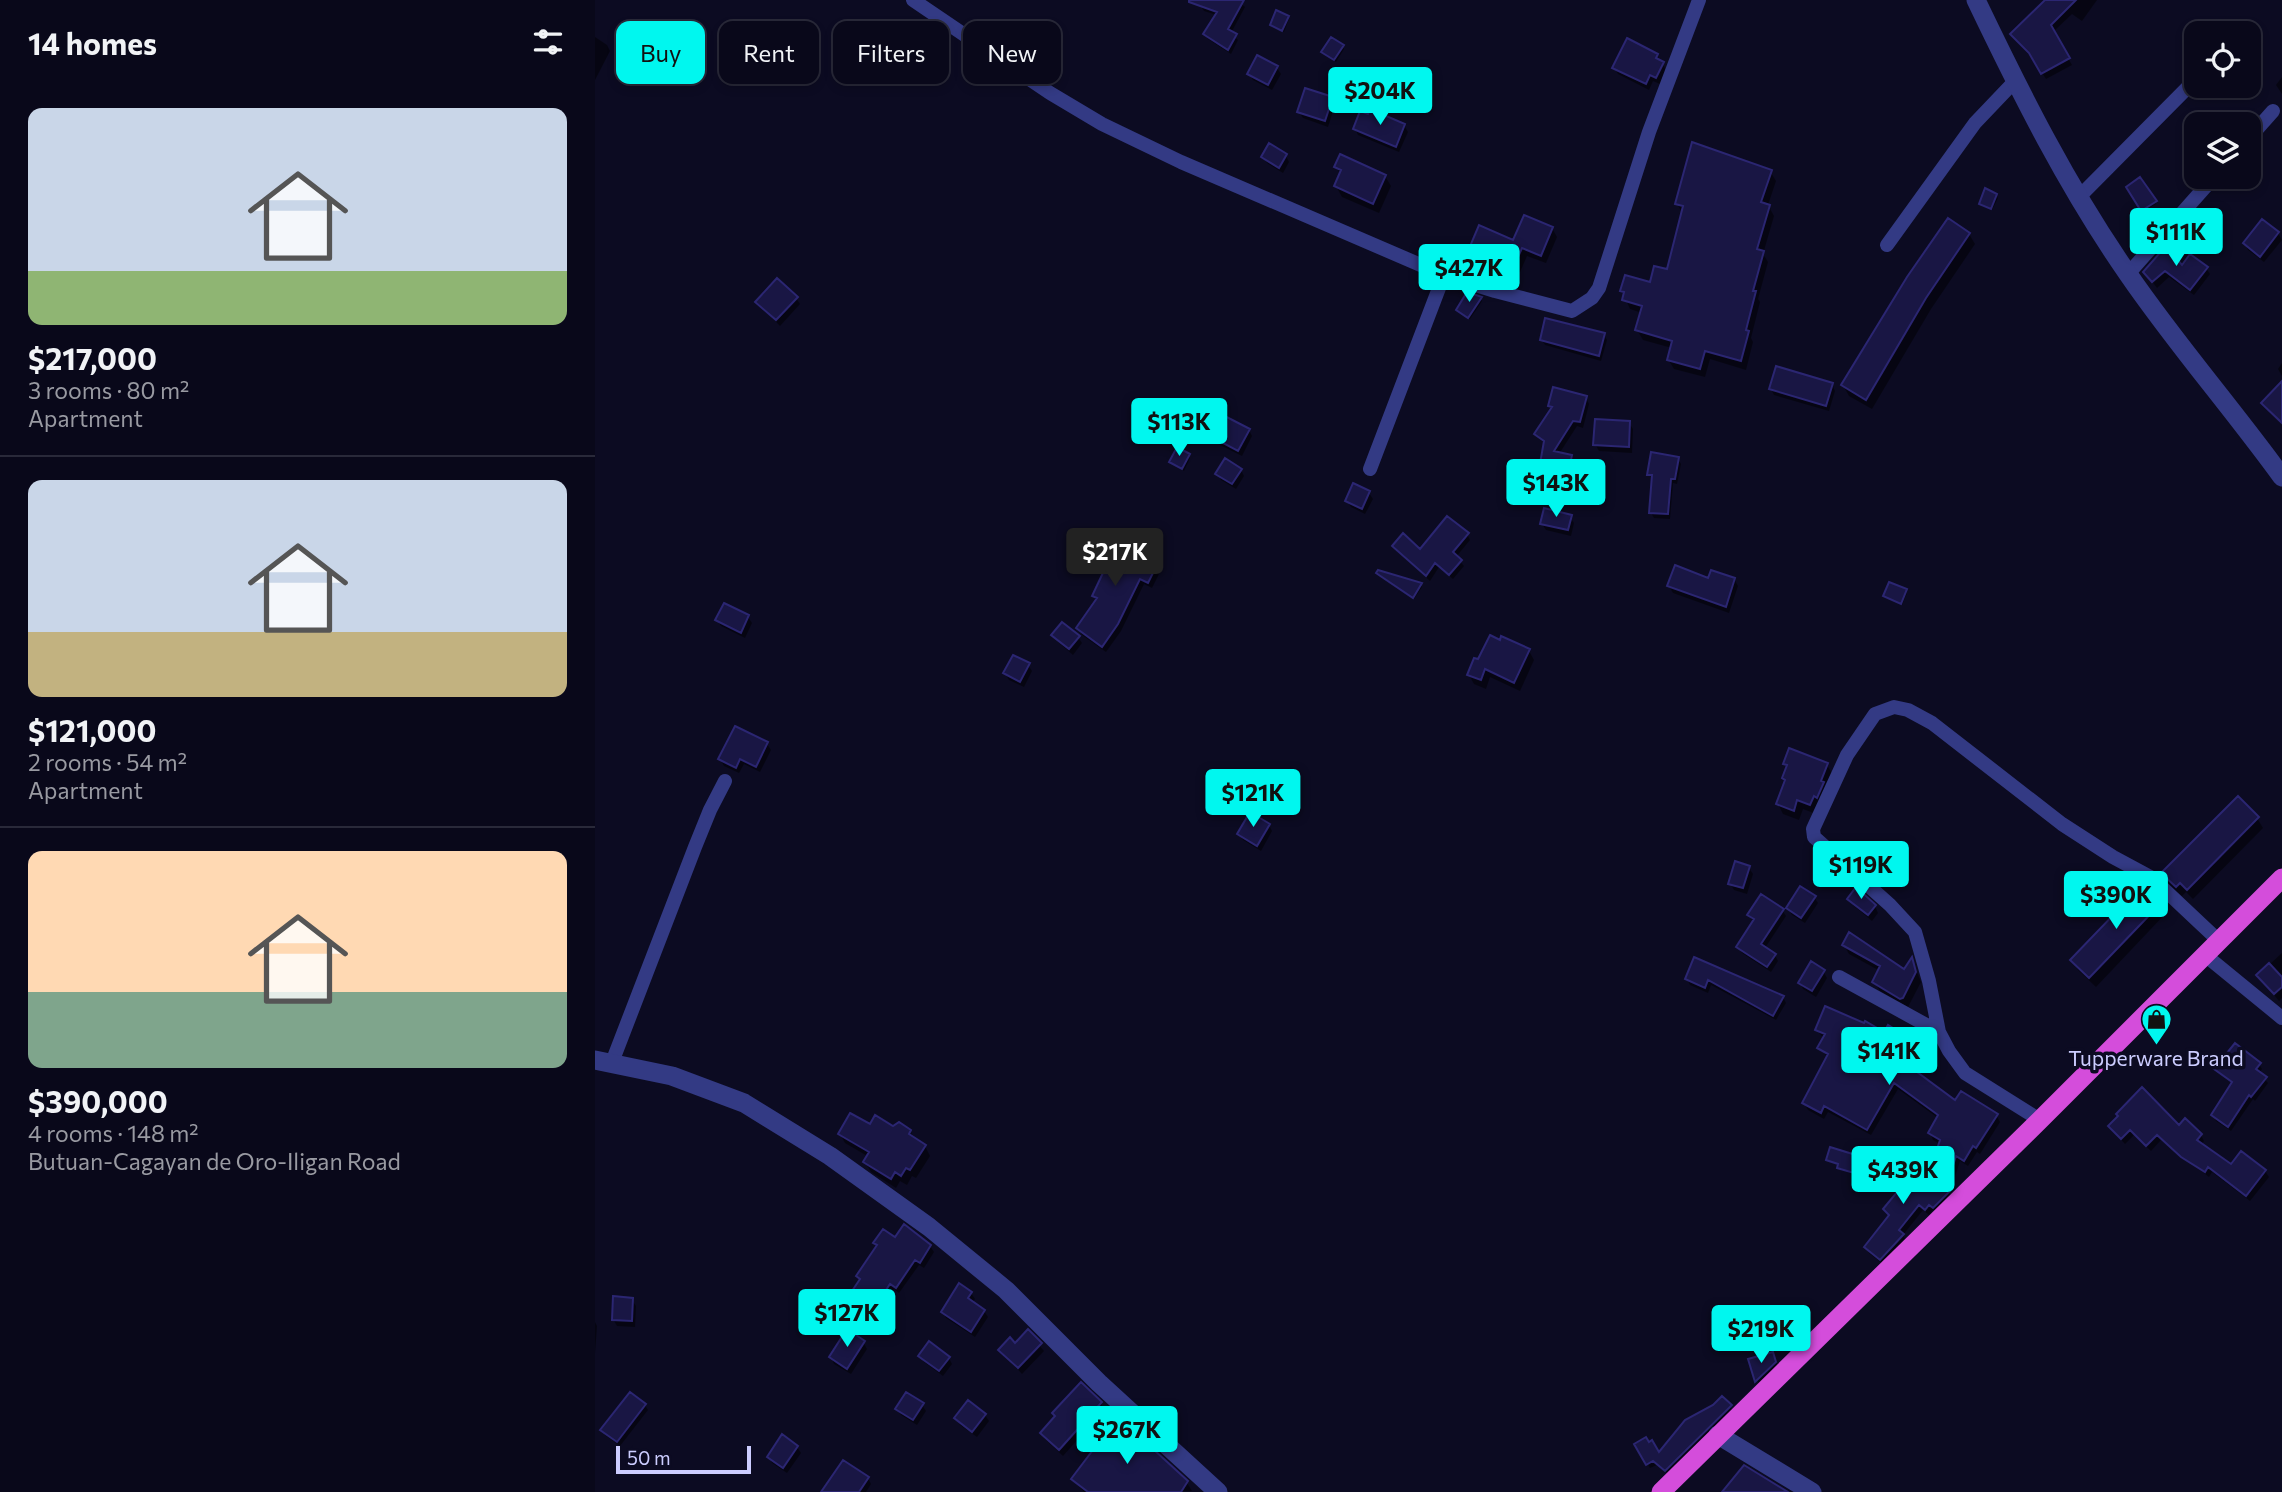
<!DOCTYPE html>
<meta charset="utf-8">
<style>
body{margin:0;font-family:Commissioner,sans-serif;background:#171627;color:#f1f3f6;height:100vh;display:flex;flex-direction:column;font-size:26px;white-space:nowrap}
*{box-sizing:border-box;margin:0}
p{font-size:23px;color:#999aa2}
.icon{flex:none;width:38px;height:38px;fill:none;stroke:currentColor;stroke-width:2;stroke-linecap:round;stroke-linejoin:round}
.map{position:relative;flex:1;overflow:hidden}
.details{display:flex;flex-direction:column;background:#09081a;width:595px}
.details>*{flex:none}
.top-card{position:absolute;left:21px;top:21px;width:665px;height:63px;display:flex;gap:14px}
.tools{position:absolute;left:1589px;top:21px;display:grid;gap:14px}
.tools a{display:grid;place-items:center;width:77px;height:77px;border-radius:14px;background:#09081a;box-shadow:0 4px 10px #0003,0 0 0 2px #292939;font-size:35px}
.scale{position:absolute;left:21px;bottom:18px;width:135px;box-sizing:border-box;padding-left:7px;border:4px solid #cccdff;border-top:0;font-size:19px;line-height:24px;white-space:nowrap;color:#cccdff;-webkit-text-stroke:5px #0c0b22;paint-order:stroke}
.price{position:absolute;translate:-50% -60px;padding:0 16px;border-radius:7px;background:#00f7ef;color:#111;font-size:23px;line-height:46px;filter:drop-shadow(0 2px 4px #0008)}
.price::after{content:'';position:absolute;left:50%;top:42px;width:21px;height:16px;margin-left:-10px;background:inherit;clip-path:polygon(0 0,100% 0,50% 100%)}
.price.selected{background:#222;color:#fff}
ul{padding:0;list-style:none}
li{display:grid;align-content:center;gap:14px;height:371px;padding:0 28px}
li+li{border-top:2px solid #292939}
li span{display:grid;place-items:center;height:217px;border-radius:14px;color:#555}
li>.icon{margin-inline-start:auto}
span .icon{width:126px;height:126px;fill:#fffc;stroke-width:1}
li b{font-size:30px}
h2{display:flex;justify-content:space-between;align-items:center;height:84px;padding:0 28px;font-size:30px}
.pill{padding:0 24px;border-radius:14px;background:#09081a;box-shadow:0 4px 10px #0003,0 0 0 2px #292939;font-size:24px;line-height:63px}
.pill.selected{background:#00f7ef;color:#111}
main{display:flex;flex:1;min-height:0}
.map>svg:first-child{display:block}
.shadow{fill:#0007}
.building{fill:#191644;stroke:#2b2672;stroke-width:2}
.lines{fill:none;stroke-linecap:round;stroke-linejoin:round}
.minor{stroke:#333a84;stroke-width:14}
.tertiary{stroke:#333a84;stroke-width:19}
.trunk{stroke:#d44ddb;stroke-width:19}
.labels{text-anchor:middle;stroke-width:7;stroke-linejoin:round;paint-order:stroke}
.poi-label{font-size:21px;fill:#cccdff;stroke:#0c0b22}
</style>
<main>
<section class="details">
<h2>14 homes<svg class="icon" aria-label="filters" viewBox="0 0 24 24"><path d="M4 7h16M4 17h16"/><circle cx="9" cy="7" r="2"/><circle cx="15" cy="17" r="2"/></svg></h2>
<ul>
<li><span style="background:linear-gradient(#c9d6e8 75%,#8fb573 0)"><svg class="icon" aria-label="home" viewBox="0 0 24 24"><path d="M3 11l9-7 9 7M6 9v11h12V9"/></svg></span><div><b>$217,000</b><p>3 rooms · 80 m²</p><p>Apartment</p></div></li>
<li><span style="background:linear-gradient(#c9d6e8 70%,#c2b280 0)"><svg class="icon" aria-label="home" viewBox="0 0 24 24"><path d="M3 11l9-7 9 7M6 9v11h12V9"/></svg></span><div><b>$121,000</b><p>2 rooms · 54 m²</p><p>Apartment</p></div></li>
<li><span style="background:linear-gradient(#ffd9b3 65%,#7fa58c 0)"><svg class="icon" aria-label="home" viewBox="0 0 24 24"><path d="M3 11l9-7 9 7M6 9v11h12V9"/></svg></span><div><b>$390,000</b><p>4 rooms · 148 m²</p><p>Butuan-Cagayan de Oro-Iligan Road</p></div></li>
</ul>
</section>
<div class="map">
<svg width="1687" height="1492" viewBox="0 0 1687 1492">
<rect width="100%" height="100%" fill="#0c0b22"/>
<path class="shadow" d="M608,0H642L650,7L636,33L643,40L636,54L613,39L610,34L622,15L609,11L606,6Z
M1452,0H1502L1487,21L1477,14L1458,32L1477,65L1451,79L1439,60L1417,35Z
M693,17L694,19L689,32L676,25Z
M0,37L12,45L15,51L0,80Z
M747,46L749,49L741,62L728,52Z
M1062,55L1071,70L1065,84L1058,81L1054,90L1023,74L1019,68Z
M682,68L686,74L677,90L658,80L654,74Z
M1687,77V94L1681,85Z
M737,99L740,105L733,127L708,118L704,112Z
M809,125L813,132L804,152L763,135L760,129Z
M691,156L694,162L688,173L672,163L668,157Z
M741,167L790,176L796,186L784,213L747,197L741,186L746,175Z
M1175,171L1181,181L1173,205L1179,216L1168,254L1173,262L1163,299L1165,302L1156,338L1158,342L1151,370L1115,359L1110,377L1079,369L1073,359L1077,348L1048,340L1042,330L1047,313L1035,309L1027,291L1057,284L1073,271L1087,213L1082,203Z
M1545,180L1561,204L1548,212L1533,187Z
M1401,195L1403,198L1397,210L1387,206L1385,203Z
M1353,220L1374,234L1380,244L1336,309L1277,409L1254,396L1248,385Z
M1667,221L1683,233L1687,240L1669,262L1653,250L1650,244Z
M957,228L962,237L951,263L932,256L925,272L919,270L910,290L872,278L867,270L919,242Z
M1587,268H1611L1615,274L1599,295L1574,277L1562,288L1550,272Z
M201,298L205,304L185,326L162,302Z
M885,298L887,301L875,319L864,313L863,310Z
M1009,335L1012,340L1006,361L950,345L947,340Z
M1687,363V376L1683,369Z
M1237,384L1240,391L1234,411L1179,395L1176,389Z
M991,398L994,404L988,428L982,426L964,454L976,456L979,463L975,484L948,480L945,475L950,444L941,434L957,410L955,405Z
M1034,423L1038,429L1037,453L1004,451L1000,444Z
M610,424L654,430L657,436L647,456L617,441Z
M594,456L595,458L589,471L576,462Z
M1083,459L1086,464L1082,484L1078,483L1075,519L1059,518L1056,513L1057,479L1054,474Z
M646,470L649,476L641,489L626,480L623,474Z
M774,493L778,499L770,514L756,507L752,501Z
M975,517L979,523L976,536L951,530L947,524Z
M872,534L875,540L861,557L869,566L858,579L844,567L835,581L802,551L799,546L826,551Z
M530,548L562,564L566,570L557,588L549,584L526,631L511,652L487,635L483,628L502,601L499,596L515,561L506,555L503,549Z
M783,573L826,585L827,587L819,599Z
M1139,579L1143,586L1134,613L1078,593L1074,586L1114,580Z
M1311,590L1312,593L1307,605L1290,596Z
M129,605L153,617L157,623L150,638L126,626L122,620Z
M458,635L483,637L487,643L478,655L462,641Z
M934,651L939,660L925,691L895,677L891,689L879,684L874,675Z
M433,665L437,671L429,687L414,680L410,673Z
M172,744L176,750L165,772L149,764L144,773L129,766L125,759Z
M1190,764L1232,765L1238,775L1221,814L1208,809L1204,820L1188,814L1183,804L1191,781L1193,768Z
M1662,818L1668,828L1598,899L1591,892L1587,896L1574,884L1568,874Z
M674,825L677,831L666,851L648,840L644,834Z
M1154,868L1158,874L1152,894L1139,890L1135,883Z
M1219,897L1223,903L1210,923L1197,915L1193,908Z
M1254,899L1280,906L1283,913L1277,921L1258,905Z
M1566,902L1572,912L1501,987L1483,970L1477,960Z
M1187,910L1191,916L1170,948L1180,955L1183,961L1176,972L1147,953L1143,947L1158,921L1154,915Z
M1249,945L1310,971L1317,960L1326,982L1313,1007L1285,991L1279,982L1285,971L1254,954Z
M1687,953V998L1684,1001L1663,975Z
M1100,960L1188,997L1191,1003L1181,1020L1116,985L1113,993L1095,985L1092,979Z
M1228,971L1232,978L1221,997L1208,989L1205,983Z
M1222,1030L1304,1034L1308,1041L1299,1058L1361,1102L1401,1115L1405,1122L1385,1154L1382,1152L1373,1166L1365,1161L1358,1183L1342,1174L1338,1167L1345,1144L1338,1140L1335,1133L1343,1118L1303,1089L1276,1135L1233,1112L1229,1119L1213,1110L1209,1103L1233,1057L1224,1048L1229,1039Z
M1664,1064L1667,1069L1664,1073L1673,1083L1660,1101L1658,1099L1636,1131L1621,1121L1618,1116L1638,1084L1621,1069Z
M1547,1090L1584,1127L1606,1135L1609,1141L1606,1145L1637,1167L1670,1171L1674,1177L1655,1201L1617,1172L1614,1177L1566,1140L1556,1151L1539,1135L1530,1144L1519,1132Z
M275,1127L315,1131L321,1141L330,1146L335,1156L321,1178L317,1176L312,1185L305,1181L301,1188L276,1172L270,1162L274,1157L250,1143L245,1134Z
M1263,1157L1265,1160L1260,1175L1246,1170L1245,1166L1233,1160Z
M1283,1174L1321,1186H1351L1357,1198L1342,1213L1338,1210L1334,1215L1328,1210L1308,1235L1311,1241L1289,1265L1274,1253L1271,1248L1295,1217L1290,1209L1303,1193L1286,1180Z
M301,1239L335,1246L339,1252L329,1268L324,1265L304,1293L299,1289L269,1335L247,1321L243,1315L266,1281L263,1276L283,1247L280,1243Z
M376,1293L380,1299L377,1303L389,1311L393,1317L380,1337L351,1318L348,1312Z
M37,1300L41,1306L40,1327L22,1326L18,1319Z
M0,1322L2,1326L0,1353Z
M433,1332L449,1351L427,1374L405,1350L420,1345Z
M268,1342L272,1349L256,1374L239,1364L236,1357Z
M1178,1354L1183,1367L1164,1385L1155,1360Z
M325,1356L354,1358L357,1364L348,1376L329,1362Z
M506,1403L509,1410L468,1456L451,1440L447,1434Z
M50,1405L53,1410L25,1446L10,1435L7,1430Z
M327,1405L331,1411L322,1425L306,1415L302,1409Z
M1135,1406L1138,1411L1074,1474L1062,1465L1055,1468L1042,1445L1063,1455Z
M390,1415L394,1421L382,1437L365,1425L361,1418Z
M202,1447L206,1453L192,1473L177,1463L174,1457Z
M273,1478L276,1484L271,1492H229Z
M478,1480L592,1483L597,1491L489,1492Z"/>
<path class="building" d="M594,0H649L633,29L642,34L633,50L608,34L622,12L594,2Z
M1450,0H1481L1456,25L1475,58L1446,74L1434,53L1415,34Z
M681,10L694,16L687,31L675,25Z
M736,37L749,45L739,60L726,52Z
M1032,38L1063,54L1061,58L1069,62L1061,78L1055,75L1051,84L1017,68Z
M662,55L683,66L673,85L652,74Z
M710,88L738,97L730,121L702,112Z
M775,109L810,124L801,147L758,129L765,111L773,114Z
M1097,142L1177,170L1166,202L1175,205L1162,249L1169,251L1158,291H1161L1151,330L1154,331L1146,361L1110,351L1105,369L1072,360L1077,341L1040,330L1047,306L1027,300L1029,292L1025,291L1030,275L1055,282L1059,266L1072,269L1088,206L1080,204Z
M674,143L692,154L684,168L666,157Z
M745,154L791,175L778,204L739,186L746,170L739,167Z
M1545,177L1562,201L1546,211L1531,187Z
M1390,188L1402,194L1396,209L1384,204Z
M929,215L958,227L946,256L927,248L920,264L915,262L906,282L865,270L884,225L918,240Z
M1353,218L1375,233L1331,298L1271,400L1246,385L1312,277Z
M1667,219L1684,232L1665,257L1648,243Z
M1571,246L1587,265L1595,254L1613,267L1595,290L1570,271L1557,282L1548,272Z
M182,278L203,297L181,320L160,302Z
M872,292L887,297L873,318L861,310Z
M950,318L1010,333L1004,356L945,340Z
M1181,366L1238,383L1231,406L1174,389Z
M1687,381V423L1666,403Z
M958,387L992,396L985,422L978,421L959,451L977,455L972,479L945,473L943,475L949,441L939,434L957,407L953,406Z
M616,409L655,429L643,451L611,434L614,427L608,424Z
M1000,419L1035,421L1034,447L998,445Z
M582,447L595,454L587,469L574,462Z
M1056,452L1084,457L1080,479H1076L1073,514L1054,513L1057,475H1052Z
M630,458L647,469L637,484L620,474Z
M758,483L775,491L767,509L750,501Z
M949,508L977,515L973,530L945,524Z
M852,516L874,533L858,552L867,560L854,575L840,563L831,576L797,546L808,533L825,549Z
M511,532L531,546L563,563L553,583L545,579L523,624L507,647L481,628L502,598L497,596L515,558L501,549Z
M1080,565L1113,578L1116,570L1140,578L1131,607L1072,586Z
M783,570L827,583L818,598L781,573Z
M1294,582L1312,589L1306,604L1288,596Z
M129,603L154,615L146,633L120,620Z
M467,622L485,636L474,649L456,635Z
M895,635L905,640L906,636L935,649L919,683L890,669L886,680L872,675L879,658L883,659Z
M418,655L435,663L425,682L408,673Z
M140,726L173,742L161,767L145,759L141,768L123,759Z
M1194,748L1233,763L1226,781L1229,782L1222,798L1219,796L1215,805L1202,800L1199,811L1181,804L1190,780L1187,778L1192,765L1188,764Z
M1643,796L1664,817L1592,890L1585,883L1581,887L1566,873Z
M655,812L675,824L662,846L642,834Z
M1140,861L1155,866L1148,888L1133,884Z
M1548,884L1568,901L1494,978L1475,960Z
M1205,886L1221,896L1206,918L1191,908Z
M1261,887L1281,905L1273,915L1252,899Z
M1166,894L1189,909L1166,944L1181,954L1172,967L1141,947L1159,919L1152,915Z
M1254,932L1309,969L1317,957L1321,972L1308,998L1305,999L1277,982L1285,966L1247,945Z
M1099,957L1189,996L1178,1016L1113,980L1110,988L1090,979Z
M1216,961L1230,970L1217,991L1203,983Z
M1674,963L1687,977V987L1679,994L1661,975Z
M1230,1006L1269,1023L1270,1021L1289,1032L1293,1025L1306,1033L1295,1052L1360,1100L1366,1091L1403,1114L1381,1148L1378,1146L1369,1161L1361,1156L1354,1178L1336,1167L1345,1140L1333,1133L1343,1115L1299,1083L1272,1130L1229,1106L1226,1113L1207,1103L1233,1054L1222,1048L1230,1034L1220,1030Z
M1640,1043L1666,1063L1661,1069L1672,1077L1656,1097L1654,1095L1633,1127L1616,1115L1637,1082L1619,1069Z
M1547,1087L1584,1125L1590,1118L1607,1134L1602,1140L1636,1164L1646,1151L1671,1170L1651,1196L1613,1167L1610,1172L1586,1157L1562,1135L1551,1146L1535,1130L1526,1139L1513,1126L1523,1116L1521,1114Z
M255,1113L275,1124L280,1115L298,1126L304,1122L316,1130L314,1134L331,1145L315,1170L311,1168L306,1176L300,1172L296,1179L268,1162L274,1152L243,1134Z
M1235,1147L1264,1156L1259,1173L1242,1168L1243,1164L1231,1160Z
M1289,1163L1299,1166L1321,1183L1328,1176L1352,1184L1351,1187L1355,1191L1338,1208L1334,1205L1330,1210L1324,1205L1304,1230L1309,1234L1285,1260L1269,1247L1294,1215L1288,1209L1303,1191L1281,1174Z
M309,1224L336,1245L325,1263L320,1260L301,1288L295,1284L265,1330L241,1315L265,1279L261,1276L282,1245L278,1243L288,1229L300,1237Z
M364,1283L377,1292L373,1298L390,1310L376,1332L346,1312Z
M18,1296L38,1298L37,1321L17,1320Z
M252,1329L270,1341L252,1369L234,1357Z
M433,1329L447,1343L423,1368L403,1350L415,1337L420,1343Z
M334,1341L355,1357L344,1371L323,1356Z
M1178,1352L1181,1362L1160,1382L1153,1359Z
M486,1382L507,1402L464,1450L445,1433L460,1416L457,1413Z
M35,1392L51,1404L22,1442L5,1430Z
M311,1392L329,1403L318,1420L300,1409Z
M1127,1396L1137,1405L1070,1471L1058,1461L1051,1465L1039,1444L1051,1437L1054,1442L1057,1440L1064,1452L1090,1420L1118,1405Z
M373,1400L391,1414L377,1432L359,1418Z
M523,1417L593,1481L586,1492H493L476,1479Z
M187,1434L203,1446L188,1468L172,1457Z
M248,1460L274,1477L264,1492H226Z
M1149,1465L1193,1492H1127Z"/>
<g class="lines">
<path class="minor" d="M318,0L455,93L507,124L586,162L849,275L900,291L977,311L997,298L1004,288L1054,132L1104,0
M1654,138L1678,111
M1484,197L1601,79
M1292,245L1380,123L1420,81
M1533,274L1619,177
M775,469L849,275
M1610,955L1687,1018
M1244,977L1344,1032
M16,1065L100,847L115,810L130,781
M1445,1120L1370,1073L1354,1051L1344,1032L1334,981L1320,932L1295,905L1219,837L1218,829L1252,755L1280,714L1299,707L1313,710L1337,723L1467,824L1518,857L1557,878L1624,941"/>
<path class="tertiary" d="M1381,0C1426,94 1473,188 1533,274C1581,344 1637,408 1687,477
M0,1060L77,1076L149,1103L235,1156L334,1227L411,1290L504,1383L623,1492
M1123,1435L1217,1492"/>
<path class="trunk" d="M1066,1492L1445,1120L1687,878"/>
</g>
<defs>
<symbol id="shop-pin" viewBox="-11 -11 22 30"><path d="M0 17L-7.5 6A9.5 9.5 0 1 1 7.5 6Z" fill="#00f7ef" stroke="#0c0b22"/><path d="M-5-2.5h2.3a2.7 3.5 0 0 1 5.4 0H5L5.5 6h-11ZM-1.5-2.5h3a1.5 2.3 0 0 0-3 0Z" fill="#111"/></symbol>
</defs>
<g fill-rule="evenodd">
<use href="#shop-pin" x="1544" y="1002" width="35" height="47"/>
</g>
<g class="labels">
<g class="poi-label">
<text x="1561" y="1066">Tupperware Brand</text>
</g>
</g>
</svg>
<div class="tools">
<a><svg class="icon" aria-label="locate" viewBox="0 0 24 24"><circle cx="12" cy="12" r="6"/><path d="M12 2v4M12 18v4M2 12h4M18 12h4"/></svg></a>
<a><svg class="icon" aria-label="layers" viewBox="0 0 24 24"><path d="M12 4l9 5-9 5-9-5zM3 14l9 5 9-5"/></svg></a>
</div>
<div class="scale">50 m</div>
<b class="price" style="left:785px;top:127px">$204K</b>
<b class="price" style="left:1581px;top:268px">$111K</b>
<b class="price" style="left:874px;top:304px">$427K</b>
<b class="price" style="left:584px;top:458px">$113K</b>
<b class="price" style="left:961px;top:519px">$143K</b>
<b class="price selected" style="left:520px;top:588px">$217K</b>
<b class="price" style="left:658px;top:829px">$121K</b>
<b class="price" style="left:1266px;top:901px">$119K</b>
<b class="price" style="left:1521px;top:931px">$390K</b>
<b class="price" style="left:1294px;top:1087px">$141K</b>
<b class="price" style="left:1308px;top:1206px">$439K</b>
<b class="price" style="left:252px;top:1349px">$127K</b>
<b class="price" style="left:1166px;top:1365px">$219K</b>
<b class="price" style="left:532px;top:1466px">$267K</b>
<div class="top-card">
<a class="pill selected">Buy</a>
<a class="pill">Rent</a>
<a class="pill">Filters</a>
<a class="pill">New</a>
</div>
</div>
</main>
